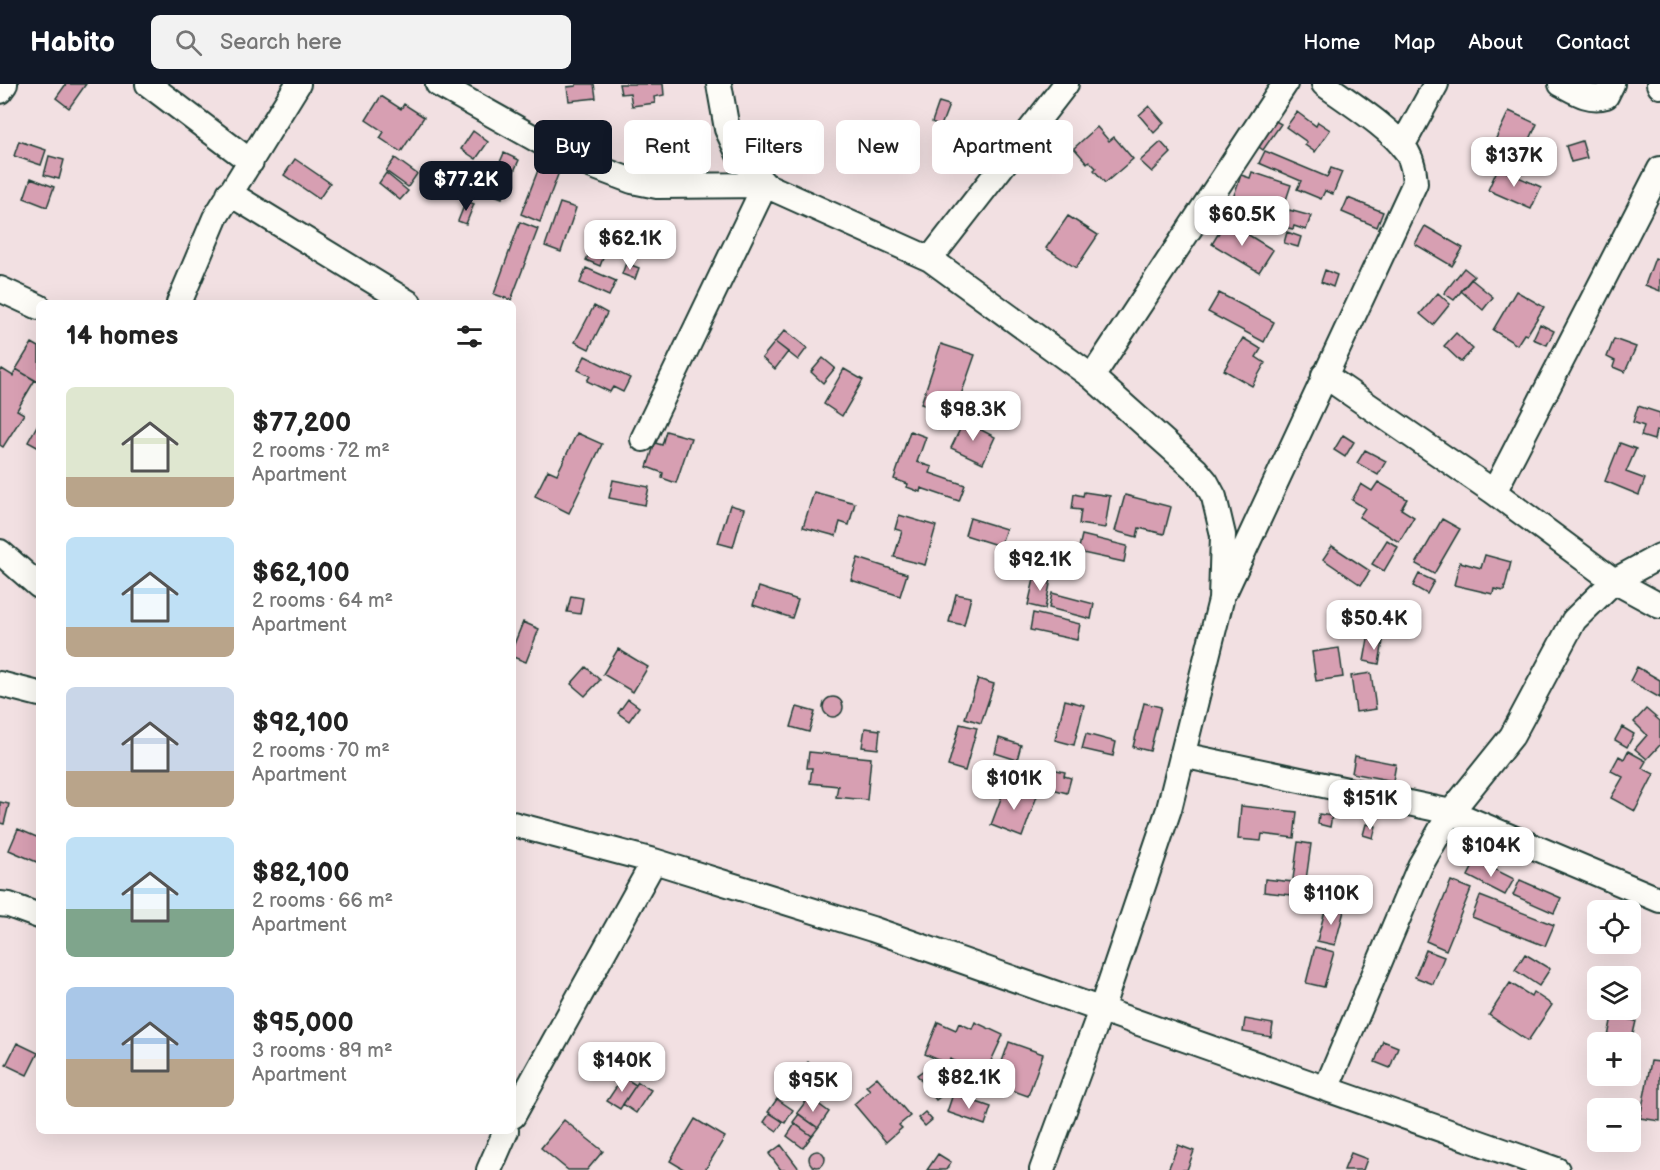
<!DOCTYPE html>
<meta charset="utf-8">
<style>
body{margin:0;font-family:"Balsamiq Sans",sans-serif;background:#f2f2f2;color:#222;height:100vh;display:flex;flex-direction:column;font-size:22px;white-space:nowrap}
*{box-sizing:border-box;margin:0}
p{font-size:20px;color:#767676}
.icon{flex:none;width:33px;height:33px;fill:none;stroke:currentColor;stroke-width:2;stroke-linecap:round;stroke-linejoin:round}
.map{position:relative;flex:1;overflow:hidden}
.panel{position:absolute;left:36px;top:216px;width:480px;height:834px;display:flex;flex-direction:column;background:#fff;border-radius:9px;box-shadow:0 6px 24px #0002}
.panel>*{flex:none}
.guide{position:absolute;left:534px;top:36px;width:570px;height:54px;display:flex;gap:12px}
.controls{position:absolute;left:1587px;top:816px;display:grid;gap:12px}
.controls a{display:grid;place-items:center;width:54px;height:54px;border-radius:9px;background:#fff;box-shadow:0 6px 24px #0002;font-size:30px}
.price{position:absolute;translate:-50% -51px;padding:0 14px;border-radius:12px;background:#fff;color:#222;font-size:20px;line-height:39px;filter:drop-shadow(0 2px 3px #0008)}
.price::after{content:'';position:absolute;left:50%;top:36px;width:18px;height:14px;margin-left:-9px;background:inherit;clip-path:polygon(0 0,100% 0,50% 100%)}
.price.active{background:#111827;color:#fff}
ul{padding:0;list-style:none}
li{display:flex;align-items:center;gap:18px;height:150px;padding:0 30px}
li span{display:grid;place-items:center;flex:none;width:168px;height:120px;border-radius:9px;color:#555}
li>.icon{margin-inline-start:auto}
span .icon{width:72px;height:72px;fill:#fffc;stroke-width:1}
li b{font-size:26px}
h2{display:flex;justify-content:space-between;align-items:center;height:72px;padding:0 30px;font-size:26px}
.pill{padding:0 21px;border-radius:9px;background:#fff;box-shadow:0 6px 24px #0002;font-size:21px;line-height:54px}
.pill.active{background:#111827;color:#fff}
header{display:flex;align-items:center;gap:36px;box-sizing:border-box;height:84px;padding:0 30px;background:#111827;color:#fff}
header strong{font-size:28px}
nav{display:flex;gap:33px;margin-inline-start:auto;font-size:21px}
.search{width:420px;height:54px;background:#f2f2f2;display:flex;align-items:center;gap:15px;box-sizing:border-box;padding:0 21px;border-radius:9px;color:#767676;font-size:22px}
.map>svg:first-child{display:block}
.building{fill:#d79fb2;stroke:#1f3d34;stroke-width:1.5}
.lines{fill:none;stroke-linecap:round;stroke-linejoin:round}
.minor-casing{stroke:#1f3d34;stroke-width:28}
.minor{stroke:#fdfcf7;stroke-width:24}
</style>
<header>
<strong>Habito</strong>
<div class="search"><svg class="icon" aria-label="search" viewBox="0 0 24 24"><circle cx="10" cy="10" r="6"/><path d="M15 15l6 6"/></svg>Search here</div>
<nav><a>Home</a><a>Map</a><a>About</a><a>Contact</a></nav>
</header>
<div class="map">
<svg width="1660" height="1086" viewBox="0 0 1660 1086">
<rect width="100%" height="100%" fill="#f2e0e2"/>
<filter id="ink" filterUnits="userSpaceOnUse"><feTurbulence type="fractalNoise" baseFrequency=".0167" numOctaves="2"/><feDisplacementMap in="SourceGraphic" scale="12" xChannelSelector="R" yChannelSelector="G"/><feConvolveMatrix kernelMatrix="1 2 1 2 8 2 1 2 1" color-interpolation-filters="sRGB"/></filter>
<g filter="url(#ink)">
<path class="building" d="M66,0H86L69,24L56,14Z
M576,0H594L596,14L569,17L567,3L576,2Z
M619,0H663L664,11L654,13L655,19L632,22L630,9L621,10Z
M381,12L401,25L404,20L424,33L401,68L380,54L384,48L366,36Z
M939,18L949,21L941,42L932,38Z
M1149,22L1164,39L1154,49L1139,31Z
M1509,27L1537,40L1519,79L1491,65Z
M1297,28L1316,42L1318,38L1330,46L1315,68L1305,61L1307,58L1286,43Z
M1272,35L1281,40L1263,66L1255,60Z
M1097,43L1109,57L1114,53L1133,75L1105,99L1094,86L1096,84L1089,77L1087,79L1074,64Z
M473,47L488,58L476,75L461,65Z
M19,57L46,66L41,81L14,72Z
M1582,57L1587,74L1571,78L1566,62Z
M1161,58L1171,69L1152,88L1140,77Z
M1265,67L1327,93L1331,84L1342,88L1333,110L1325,107L1321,115L1297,105L1301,97L1259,79Z
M504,69L519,76L502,114L487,108Z
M49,72L64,76L59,95L44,91Z
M395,74L417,90L408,103L386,87Z
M295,75L330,99L319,115L284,91Z
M540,81L559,88L540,138L521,130Z
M1498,84L1541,103L1531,125L1488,106Z
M1252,88L1291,101L1278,140L1239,127L1241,120L1232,117L1241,91L1250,94Z
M386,89L408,107L400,116L379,99Z
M31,94L54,103L47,123L24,114Z
M1348,114L1383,128L1377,143L1342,128Z
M466,117L474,120L466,140L458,137Z
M560,119L576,124L561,168L545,162Z
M1289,126L1311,132L1306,146L1294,142L1293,145L1284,143Z
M1068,132L1098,151L1076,184L1046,164Z
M1226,137L1273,166L1259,188L1212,160Z
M520,138L538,145L511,216L494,210Z
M1425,142L1463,164L1452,182L1415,160Z
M1287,148L1301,153L1298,163L1284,159Z
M592,163L605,169L600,182L586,176Z
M1655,174L1660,176V207L1645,201Z
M626,179L639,184L635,195L622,190Z
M586,184L616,197L609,212L580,199Z
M1464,184L1474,192L1454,216L1444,209Z
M1325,186L1337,191L1333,203L1321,198Z
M1471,195L1493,213L1483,226L1461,207Z
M1516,207L1544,223L1527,251L1524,250L1517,261L1493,246Z
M1219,209L1274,238L1264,258L1208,228Z
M1438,209L1450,220L1433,241L1420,230Z
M594,222L607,229L589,265L575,258Z
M1540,240L1554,247L1547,261L1533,255Z
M785,246L807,264L798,276L775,258Z
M1456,249L1473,265L1461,278L1444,262Z
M1243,254L1261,265L1256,273L1265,279L1252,302L1224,286Z
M1614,255L1636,263L1625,288L1613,283L1615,277L1607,273Z
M775,258L788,268L775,285L762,274Z
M32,259L39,263V299L16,285Z
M941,260L975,271L954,331L921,320Z
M585,272L630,294L623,308L613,303L610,308L587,297L590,292L578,286Z
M823,274L835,284L823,299L811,288Z
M2,285L13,292L16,285L35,296L17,326L24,330L3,363L0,361V288Z
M844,285L863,296L842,332L824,320Z
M1638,322L1660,329V347L1656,346L1654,356L1641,352L1644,342L1633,338Z
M964,337L995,353L983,379L951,364Z
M39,338V364L28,358Z
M666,347L691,354L676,399L662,394L663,389L647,383L655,359L662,361Z
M910,347L926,353L917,378L932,383L930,389L965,401L959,417L921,404L920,408L907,403L908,400L894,395Z
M577,349L602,360L569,429L535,412L548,386L557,390Z
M1343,351L1354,358L1345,373L1334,366Z
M1620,359L1636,365L1626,388L1645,395L1639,411L1605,397Z
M1365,366L1386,377L1378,391L1357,379Z
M613,396L649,403L645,421L609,414Z
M1378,398L1407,415L1401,425L1414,433L1399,458L1359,433L1365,424L1352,416L1361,400L1372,407Z
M814,408L855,419L849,441L840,438L836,452L803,443Z
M1084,408L1110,412L1105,444L1079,440L1081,426L1072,425L1074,410L1083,412Z
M1125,411L1171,423L1164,450L1139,444L1137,453L1115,447Z
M730,421L744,425L733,463L718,459Z
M899,431L936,442L925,481L894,473L902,447L895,445Z
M970,434L1006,445L1000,462L965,451Z
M1442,435L1460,445L1434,490L1416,480Z
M1082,451L1127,462L1124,478L1078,468Z
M1387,456L1398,463L1384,487L1372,480Z
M1332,462L1370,487L1361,501L1323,475Z
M1485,471L1511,478L1504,507L1494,505L1493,510L1454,501L1460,478L1481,484Z
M858,474L907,490L900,512L851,496Z
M1419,490L1434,497L1427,510L1413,502Z
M1035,491L1051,495L1045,525L1028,521Z
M759,503L798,516L792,534L753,521Z
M1052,509L1094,520L1091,535L1049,524Z
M956,510L971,513L964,541L949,538Z
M571,512L583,514L580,530L567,528Z
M1033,529L1080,540L1077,556L1030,546Z
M523,538L539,545L526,578L513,573V563Z
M1368,555L1383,557L1379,580L1364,577Z
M1339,564L1343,593L1316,597L1312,568Z
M618,565L648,583L633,608L603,590Z
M586,583L600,596L585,612L571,600Z
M1637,583L1660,596V614L1630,597Z
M1371,589L1376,625L1356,628L1351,592Z
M978,595L994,600L981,639L965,634Z
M823 623a10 10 0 1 1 20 0a10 10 0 1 1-20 0Z
M628,615L639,623L629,637L618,629Z
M1065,616L1084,621L1074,661L1055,656Z
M1144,619L1161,623L1150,667L1133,663Z
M797,623L815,628L809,648L791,643Z
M1646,625L1660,637V661L1647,675L1635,665L1647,651L1634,638Z
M960,640L977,644L965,687L948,682Z
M1622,643L1634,650L1627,663L1615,656Z
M865,644L880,646L878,665L862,663Z
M1086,650L1116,658L1113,672L1082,665Z
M999,654L1021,661L1017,676L995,669Z
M1628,667L1646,677L1642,684L1654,690L1635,727L1611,714L1623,693L1611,687L1619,672L1624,675Z
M809,668L871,674L867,716L836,713L838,702L810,699L812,684H807Z
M1355,672L1396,680L1393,697L1352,689Z
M1040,682L1065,688L1064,692L1071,694L1067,709L1027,698L1031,683L1039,685Z
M1006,701L1037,712L1022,753L991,741Z
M0,718L9,720L4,740L0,739Z
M1241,722L1297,728L1294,754L1262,750L1261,757L1238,755Z
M1319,730L1332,732L1330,743L1318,740Z
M1366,740L1376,742L1373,754L1363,751Z
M18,745L39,754V779L9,766Z
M1298,758L1311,760L1306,796L1293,795Z
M1476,776L1514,795L1505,811L1468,792Z
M1265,795L1293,798L1291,811L1264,808Z
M1520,796L1561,814L1554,829L1513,811Z
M1451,797L1471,805L1446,866L1426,857Z
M1480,812L1554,841L1545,862L1472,833Z
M1326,823L1344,827L1335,861L1317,857Z
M1315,863L1334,868L1324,903L1306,899Z
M1426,866L1444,873L1433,900L1415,893Z
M1525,870L1550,885L1539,902L1515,886Z
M1510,899L1531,912L1533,908L1552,921L1528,957L1489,931Z
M1612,932L1636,937L1630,963V958H1607Z
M1245,935L1273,940L1271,953L1243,948Z
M938,938L956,946L959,939L972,945L975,938L1003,951L985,990L950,975L948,980L925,970Z
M1383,957L1398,963L1390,984L1375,978Z
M1009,958L1043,970L1028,1012L994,1000Z
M17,959L38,969L27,991L6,981Z
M1651,977L1660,978V1037L1640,1034Z
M808,978L830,1000L817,1013L795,991Z
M931,981L949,1006L936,1016L917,991Z
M623,993L636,1001L620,1025L607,1017Z
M877,993L910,1032L899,1041L902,1044L886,1058L854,1020L870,1006L866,1002Z
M638,998L651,1006L636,1029L623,1020Z
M953,1010L991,1023L985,1041L947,1028Z
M809,1013L829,1028L818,1044L797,1029Z
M777,1015L793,1026L785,1039L768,1028Z
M1601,1017L1621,1021V1024H1600Z
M925,1028L932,1036L925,1042L918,1034Z
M770,1029L783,1038L777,1047L764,1038Z
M799,1030L818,1044L812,1052L793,1038Z
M695,1035L725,1053L705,1086H685L670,1077Z
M564,1036L603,1067L587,1086H568L541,1064Z
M795,1040L812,1052L803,1064L787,1052Z
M781,1061L800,1086H781L769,1070Z
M1178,1061L1194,1067L1187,1086H1168Z
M809 1075a8 8 0 1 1 16 0a8 8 0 1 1-16 0Z
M1351,1069L1367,1075L1363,1086H1344Z
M938,1070L951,1078L946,1086H927Z"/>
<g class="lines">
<defs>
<path id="minor" d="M148,0L251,78
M438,0L566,72L632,97L657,102L765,101L643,355
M719,0L727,45L740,73L765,101L930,175L1092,293L1196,386L1206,398L1214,413L1223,451L1221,516L1169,725L1101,926L1042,1086
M1561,0C1576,8 1589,17 1606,12L1612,0
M1659,0L1660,2
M0,7L5,0
M1402,62L1436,0
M229,109L409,219
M930,175L1066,0
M0,205L39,223
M179,219L215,134L298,0
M1324,291L1494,408L1614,497L1660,522
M1092,293L1285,0
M1494,408L1660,85
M0,468L39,502
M1226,505L1415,99C1414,88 1413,78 1407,68C1392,45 1347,17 1324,0
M0,600L39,610
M1182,671L1451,728L1660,816
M513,740L654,777L872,845L1557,1086
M0,820L9,821L39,832
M1326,1005L1420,782L1451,728L1512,652L1574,536L1614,497L1660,472
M513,1032L654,777
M489,1086L506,1047"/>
</defs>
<use href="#minor" class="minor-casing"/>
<use href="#minor" class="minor"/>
</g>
</g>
</svg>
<div class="controls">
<a><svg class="icon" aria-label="locate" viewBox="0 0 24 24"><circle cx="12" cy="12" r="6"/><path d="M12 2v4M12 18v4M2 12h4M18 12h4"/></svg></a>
<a><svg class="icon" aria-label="layers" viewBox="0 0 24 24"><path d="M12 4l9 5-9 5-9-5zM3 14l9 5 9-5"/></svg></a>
<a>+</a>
<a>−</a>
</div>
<b class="price" style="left:1514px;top:104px">$137K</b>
<b class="price active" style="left:466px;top:128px">$77.2K</b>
<b class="price" style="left:1242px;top:163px">$60.5K</b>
<b class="price" style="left:630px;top:187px">$62.1K</b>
<b class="price" style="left:973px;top:358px">$98.3K</b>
<b class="price" style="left:1040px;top:508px">$92.1K</b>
<b class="price" style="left:1374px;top:567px">$50.4K</b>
<b class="price" style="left:1014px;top:727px">$101K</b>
<b class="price" style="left:1370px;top:747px">$151K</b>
<b class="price" style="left:1491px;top:794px">$104K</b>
<b class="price" style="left:1331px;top:842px">$110K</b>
<b class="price" style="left:622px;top:1009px">$140K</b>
<b class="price" style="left:969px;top:1026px">$82.1K</b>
<b class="price" style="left:813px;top:1029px">$95K</b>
<div class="guide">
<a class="pill active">Buy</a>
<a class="pill">Rent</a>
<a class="pill">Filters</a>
<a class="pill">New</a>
<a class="pill">Apartment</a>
</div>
<section class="panel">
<h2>14 homes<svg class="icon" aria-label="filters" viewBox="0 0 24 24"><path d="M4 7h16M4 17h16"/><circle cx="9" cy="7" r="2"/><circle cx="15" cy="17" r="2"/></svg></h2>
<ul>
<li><span style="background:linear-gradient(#dfe7d0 75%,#b9a48a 0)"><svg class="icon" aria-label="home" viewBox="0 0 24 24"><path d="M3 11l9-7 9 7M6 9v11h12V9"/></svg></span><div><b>$77,200</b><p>2 rooms · 72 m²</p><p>Apartment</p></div></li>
<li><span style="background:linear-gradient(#bfe0f5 75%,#b9a48a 0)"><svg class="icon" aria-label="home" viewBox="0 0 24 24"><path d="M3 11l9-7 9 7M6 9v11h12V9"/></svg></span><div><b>$62,100</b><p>2 rooms · 64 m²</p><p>Apartment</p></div></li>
<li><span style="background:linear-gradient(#c9d6e8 70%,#b9a48a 0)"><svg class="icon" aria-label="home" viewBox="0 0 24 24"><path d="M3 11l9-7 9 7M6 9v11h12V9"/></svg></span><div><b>$92,100</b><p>2 rooms · 70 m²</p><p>Apartment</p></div></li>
<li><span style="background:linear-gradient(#bfe0f5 60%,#7fa58c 0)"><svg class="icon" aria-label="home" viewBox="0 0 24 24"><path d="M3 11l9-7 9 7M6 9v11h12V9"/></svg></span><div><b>$82,100</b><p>2 rooms · 66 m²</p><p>Apartment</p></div></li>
<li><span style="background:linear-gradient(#a9c7e8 60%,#b9a48a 0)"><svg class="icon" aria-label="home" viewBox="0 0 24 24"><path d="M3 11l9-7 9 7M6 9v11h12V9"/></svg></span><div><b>$95,000</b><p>3 rooms · 89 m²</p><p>Apartment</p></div></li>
</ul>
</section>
</div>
